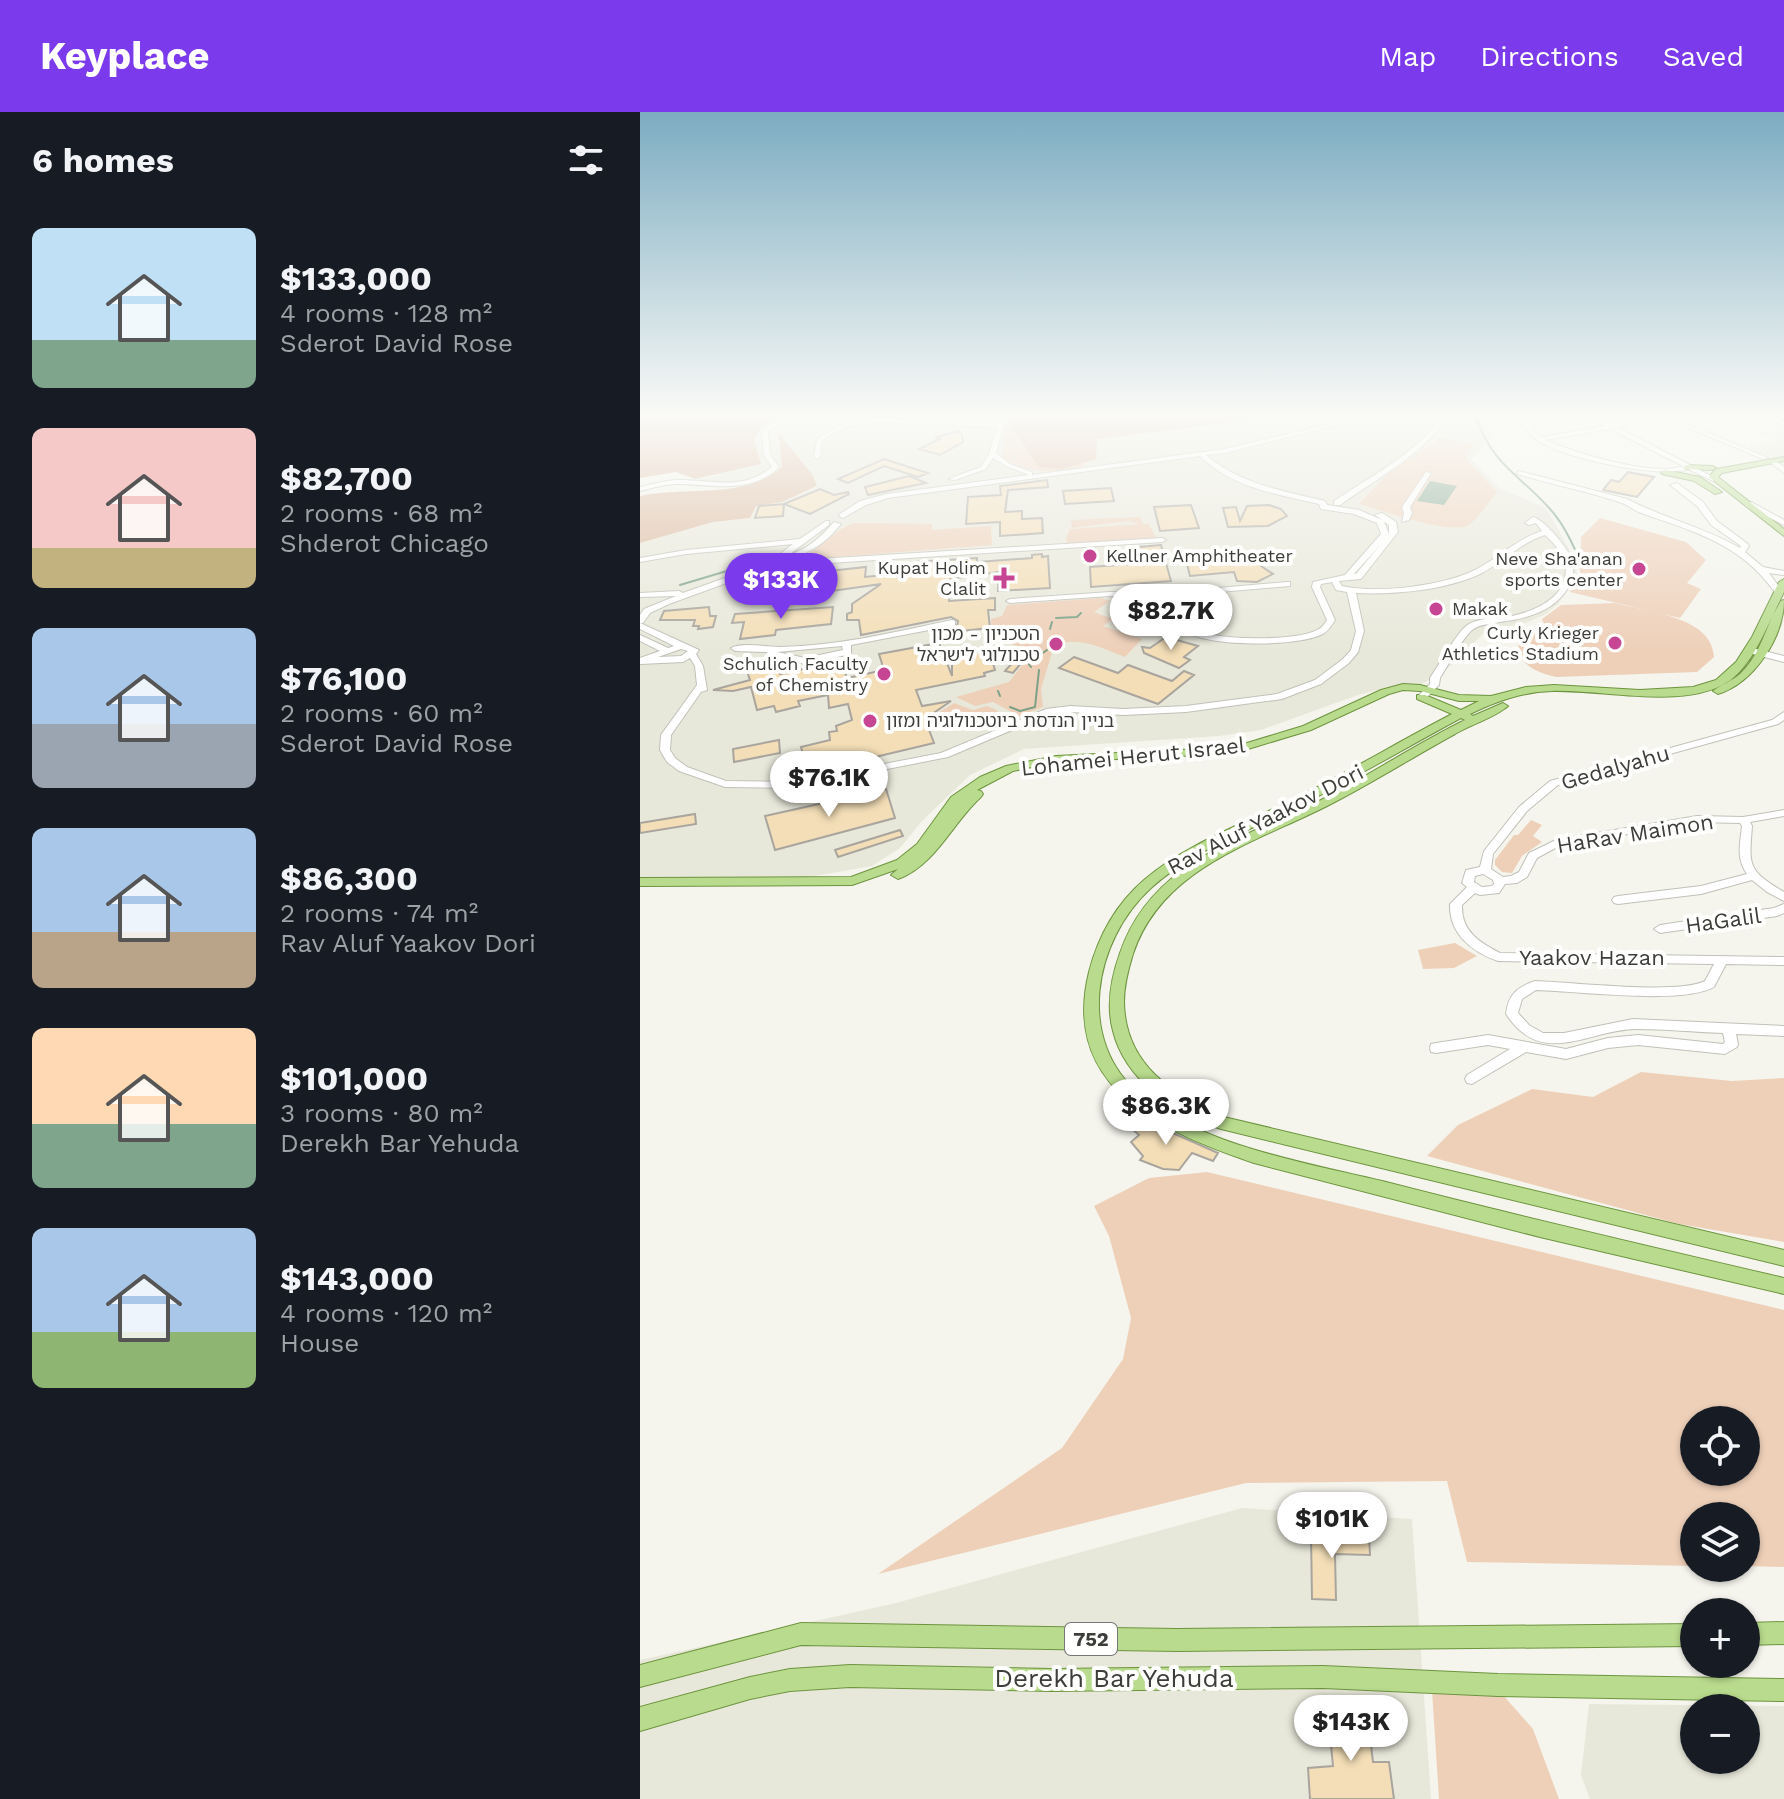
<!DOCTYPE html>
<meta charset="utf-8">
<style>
body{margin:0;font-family:"Work Sans","Noto Sans Hebrew",sans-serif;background:#242831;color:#f1f3f6;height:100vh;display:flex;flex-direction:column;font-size:30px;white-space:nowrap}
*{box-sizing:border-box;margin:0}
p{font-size:26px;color:#9ea1a6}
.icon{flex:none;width:44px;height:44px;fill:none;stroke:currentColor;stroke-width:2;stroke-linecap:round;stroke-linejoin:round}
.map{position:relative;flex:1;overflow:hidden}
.panel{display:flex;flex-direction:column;background:#171b24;width:640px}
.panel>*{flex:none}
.fabs{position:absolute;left:1040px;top:1294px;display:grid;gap:16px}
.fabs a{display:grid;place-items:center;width:80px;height:80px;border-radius:50%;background:#171b24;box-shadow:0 2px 6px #0004;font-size:40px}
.price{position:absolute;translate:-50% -68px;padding:0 18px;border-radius:28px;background:#fff;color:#222;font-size:26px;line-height:52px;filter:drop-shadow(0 2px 4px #0008)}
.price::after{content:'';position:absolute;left:50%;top:48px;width:24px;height:18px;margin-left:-12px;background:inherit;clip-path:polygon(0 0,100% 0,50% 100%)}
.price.active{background:#7c3aed;color:#fff}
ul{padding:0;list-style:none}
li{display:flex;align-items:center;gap:24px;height:200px;padding:0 32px}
li span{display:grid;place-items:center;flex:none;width:224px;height:160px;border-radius:12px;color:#555}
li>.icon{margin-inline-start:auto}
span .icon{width:96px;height:96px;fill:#fffc;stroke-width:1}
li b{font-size:34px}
h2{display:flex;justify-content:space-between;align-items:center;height:96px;padding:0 32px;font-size:34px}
header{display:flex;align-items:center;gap:48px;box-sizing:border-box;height:112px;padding:0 40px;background:#7c3aed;color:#fff}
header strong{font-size:38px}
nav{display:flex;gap:44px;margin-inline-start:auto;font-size:28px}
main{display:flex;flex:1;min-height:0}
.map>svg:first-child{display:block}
.built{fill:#e8e8da;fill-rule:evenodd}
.green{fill:#eed0b9;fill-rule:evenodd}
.forest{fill:#dab69b}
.water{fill:#7ba187}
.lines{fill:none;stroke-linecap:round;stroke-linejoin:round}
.stream{stroke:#7ba187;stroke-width:2}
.building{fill:#f3deb7;stroke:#a9a59e;stroke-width:2}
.minor-casing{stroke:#c1c1b9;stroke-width:2}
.major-casing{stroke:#6e943f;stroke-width:2}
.minor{fill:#fff;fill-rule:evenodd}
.major{fill:#b8db8d;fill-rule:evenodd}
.poi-dot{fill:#c64693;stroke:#fffffe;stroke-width:3}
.labels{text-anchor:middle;stroke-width:8;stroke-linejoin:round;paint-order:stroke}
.far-poi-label{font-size:18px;fill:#3d3d3a;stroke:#fffffe;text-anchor:end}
.shield{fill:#fffffe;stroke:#777775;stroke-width:2}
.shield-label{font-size:20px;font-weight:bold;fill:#3d3d3a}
.street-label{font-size:22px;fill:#3d3d3a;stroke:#fffffe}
.near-street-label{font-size:26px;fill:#3d3d3a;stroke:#fffffe}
</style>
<header>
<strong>Keyplace</strong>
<nav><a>Map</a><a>Directions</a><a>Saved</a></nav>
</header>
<main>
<section class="panel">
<h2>6 homes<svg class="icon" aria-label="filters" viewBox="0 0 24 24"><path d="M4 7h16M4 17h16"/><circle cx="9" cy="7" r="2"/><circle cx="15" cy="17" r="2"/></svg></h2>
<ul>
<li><span style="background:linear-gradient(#bfe0f5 70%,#7fa58c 0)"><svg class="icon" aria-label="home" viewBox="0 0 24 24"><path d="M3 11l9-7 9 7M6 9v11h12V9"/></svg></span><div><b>$133,000</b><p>4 rooms · 128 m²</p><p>Sderot David Rose</p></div></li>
<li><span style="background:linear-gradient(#f6c9c9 75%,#c2b280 0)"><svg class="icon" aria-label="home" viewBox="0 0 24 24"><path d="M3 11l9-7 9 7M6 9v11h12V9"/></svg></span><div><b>$82,700</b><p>2 rooms · 68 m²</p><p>Shderot Chicago</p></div></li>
<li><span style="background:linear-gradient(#a9c7e8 60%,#9aa5b1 0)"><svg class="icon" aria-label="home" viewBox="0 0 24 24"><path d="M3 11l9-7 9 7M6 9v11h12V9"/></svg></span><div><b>$76,100</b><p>2 rooms · 60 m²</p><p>Sderot David Rose</p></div></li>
<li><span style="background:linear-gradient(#a9c7e8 65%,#b9a48a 0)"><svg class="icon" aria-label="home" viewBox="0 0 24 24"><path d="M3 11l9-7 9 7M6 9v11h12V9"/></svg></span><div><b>$86,300</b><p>2 rooms · 74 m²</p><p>Rav Aluf Yaakov Dori</p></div></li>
<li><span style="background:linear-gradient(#ffd9b3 60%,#7fa58c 0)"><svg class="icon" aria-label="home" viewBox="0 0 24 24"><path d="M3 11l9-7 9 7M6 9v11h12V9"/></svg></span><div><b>$101,000</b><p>3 rooms · 80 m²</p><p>Derekh Bar Yehuda</p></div></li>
<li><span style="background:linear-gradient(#a9c7e8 65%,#8fb573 0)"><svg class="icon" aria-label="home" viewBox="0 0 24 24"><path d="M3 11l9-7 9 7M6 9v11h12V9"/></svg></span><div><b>$143,000</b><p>4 rooms · 120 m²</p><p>House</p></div></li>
</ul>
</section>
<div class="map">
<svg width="1144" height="1687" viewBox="0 0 1144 1687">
<rect width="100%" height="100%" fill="#f5f5ed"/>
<path class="built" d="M143,304H843L855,321L831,347L859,376L906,396L935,447L937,463L918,492L906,502L883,512L845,520L808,556L782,572H762L718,583L621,618L579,624L384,637L330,663L282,709L260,736L232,754L158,767L0,766V431L73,410L110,406L116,394L142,390L177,375L140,323L143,355L134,362L121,369L87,376L47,374L55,367L77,364L123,313Z
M1144,316V355L1108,336L1132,328L1117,321Z
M602,1396L772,1407L791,1687H0V1548L256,1491Z
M949,1592L1144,1594V1687H950L941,1663ZM1106,1596V1648H1054V1596Z"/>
<path class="green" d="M366,304H387L450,328L455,348L444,351L440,358C411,360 387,363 362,345Z
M801,326L834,332L825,346L857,380C848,391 839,406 828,413C813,424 738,397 719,392L748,361Z
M500,405L503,412H509L516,426L427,433L426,426L430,417L500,412L487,409L432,416L431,408Z
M960,406L1046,430L1066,448L1047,471L1061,477L1040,506L930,480L940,465L941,425Z
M214,411L292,412V418L351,414L352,433L158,448C180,437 197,416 214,411Z
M461,486L470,489L454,500L473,507L463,514L502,527L485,545C461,536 438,523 414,534L401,577L403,595L379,604L353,590L335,594L316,585L369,570L394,538L362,530L352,521L351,507L362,504L367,493Z
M975,491C1007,500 1072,504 1074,545L1057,560L916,565C896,560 876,553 879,528L886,518L904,512L902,507L921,493Z
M314,591L333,598L347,594L359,599L297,619L288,607Z
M891,708L902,713L893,724L902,730L882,744L872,761L862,760L855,753V748L874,723H878Z
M815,831L837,844L814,856L783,857L778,838Z
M1001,960L1092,969L1144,966V1130L1039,1112L787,1044L818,1013L892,977L953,985Z
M567,1060L1144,1198V1455L1106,1454V1404H1054V1454L827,1450L807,1369L606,1371L238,1462L422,1336L483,1247L491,1206L469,1124L454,1094L509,1066ZM1106,1308V1360H1054V1308Z
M792,1578L862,1582L893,1617L919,1687H799Z"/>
<path class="forest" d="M0,304H140L123,313L114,327L121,352L55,367L36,360L0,366Z
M372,304H643L457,327L456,347L421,357L399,355L372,315Z
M139,322L172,362L177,374L142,390L116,394L110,406L73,410L0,431V384C45,374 106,388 142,355Z"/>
<path class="water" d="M790,369L817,374L804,393L777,389Z"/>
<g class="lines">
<path class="stream" d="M835,304C855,356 876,359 910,397C923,411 931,429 939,446
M40,473L100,455
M416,506L437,505L441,501
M410,517L412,510
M391,555L388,551L407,538
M358,579L360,584
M370,595L380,599L395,595L399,558
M400,609L404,612"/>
</g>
<path class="building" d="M318,319L322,322L323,330L300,343L279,337L300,327L296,325Z
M244,347L288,361L278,365L244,354L208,371L198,367Z
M988,360L1014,365L997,385L963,378L971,368L979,370Z
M269,364L286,371L228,383L225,375Z
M407,368L408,375L368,378L365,400L382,399V407L402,406L403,421L360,424V410L326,412L328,385L361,383L360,374Z
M471,376L474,389L425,392L423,379Z
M180,377L194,383L208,380L209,382L170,402L144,392Z
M144,392L143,404L115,406L119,394Z
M551,393L559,416L520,419L514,395Z
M629,393L641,397L647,404L628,414L588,415L583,396L596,395L600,409L607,394Z
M521,433L531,469L451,475L450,455L493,452L501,447L499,435Z
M402,442V445L408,444L410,476L358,479L359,460L310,467L309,489L355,486V498H348L350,516L311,520L317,515L318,509L311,505L221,523L219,508H207V502L212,500V492L241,472L185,480L179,477L183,471L181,460L226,455L225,465L245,463L246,458L273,456L275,450L337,446V450L392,446V443Z
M582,447L591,452L612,448L633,462L617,470L597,469L594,460L550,464L547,452Z
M167,459L163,481L122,485L124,478L94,480L95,471L99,470L126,468L125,462Z
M69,495L70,504H76L73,515L58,517L59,514H53L55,508H20L24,499Z
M193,495L191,512L136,518L135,523L100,527L104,510L92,511L95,502Z
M526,525L558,534L544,545L550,548L539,556L504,541L502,535L510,536Z
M299,531L312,564V545L349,538L355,558L344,561L345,564L276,578L282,594L311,589L285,607L294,631L168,661L161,635L190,628L189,620L197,619L196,614L212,608L208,592L189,596L188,583L158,589L160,594L136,600L134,594L117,598L111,575L93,579L73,578L110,568L107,559L138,553L140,562L183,553L184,559L204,557L207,566L244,558L239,542Z
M373,536L391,539L373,561L365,559L376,547L366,545Z
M434,545L478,561L488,553L532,569L544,559L554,563L518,592L419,556Z
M139,628L140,641L94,650L93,637Z
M246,677L255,706L135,738L125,704Z
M55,702L56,712L0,721V711Z
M260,718L263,724L198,745L195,738Z
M501,1008L507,1014L514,1012L523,1021L526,1018L578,1041L573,1049L552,1041L539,1058L523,1057L500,1048L503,1044L491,1030L499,1023L490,1015Z
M671,1422L729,1424L730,1443L695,1442L696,1488L672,1487Z
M727,1599L733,1650H749L754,1687H670L668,1656L693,1654L688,1601Z"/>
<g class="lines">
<defs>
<path id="minor" d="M143,304H150L128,320L130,343L139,355C110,383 74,372 37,372C25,372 12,376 0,379V375C13,372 25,368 38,368C74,368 102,379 132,355L124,343L122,319Z
M723,304H732L585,341L566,343C600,372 643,379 685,389L687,393L719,398L742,408L735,403L742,401L756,410L758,420L721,467L699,469L702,474C738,482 804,474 837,457C859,445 877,427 902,419L896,411L889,413L885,411L893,405C902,407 918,425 924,434C933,446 937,460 929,474C916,499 886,507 860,510C851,512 838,512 831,519C819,531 809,552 800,566L799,573L785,587H779L777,585L790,572V566C799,553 815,524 825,515C835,506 855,506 867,505C889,501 920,490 925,465C929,447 917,434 905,423C880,431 863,450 840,462C806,478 753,483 716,481L724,519L718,540L709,551L681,572L642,587L546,600L483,603L430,600L408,603L308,645L151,676L85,675L39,659L27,650L20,638L21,623L57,573L55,554L50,546L43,550L0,552V546L20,539L0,529V523L28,536L34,534L0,517V503L4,497L36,484L0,485V481L39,479L43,481L146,444L140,442L153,432L46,442L0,450V446L46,438L160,427L186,409H189V413L147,444C169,436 179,427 194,410L201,412C184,433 171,440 145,449L522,426L526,428L522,430L142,454L138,452L29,492L10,501L3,511H0L59,538L56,542L63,554L67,578L61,580L31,623L30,638L35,646L47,655L86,669L151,670L301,641L406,597L430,594L483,597L546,594L637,582L675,568L703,547L711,538L716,519L707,480L696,478L692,470L681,472L680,475L695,508C691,514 689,518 683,522C657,535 571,535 546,520C534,513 526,497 519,485L470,484L370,491L366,489L370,487L470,480L522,481H525C532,493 539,508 551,516C571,529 659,530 679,517C683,515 684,512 687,508L672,475L673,470L705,463L741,422L737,411L714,402L681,397L679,392C637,382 592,376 560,344L248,386L226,393L203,406L199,404L200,402L220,389L247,382L389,363L366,354L353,346L346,357L315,368L309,367L341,355L349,342L357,315L233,310L206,315L182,328L180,345L177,347L174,345L177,327L204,311L233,306L361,311L364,313L356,341L370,352L392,360V363L585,337ZM743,409L749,413V422L744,410ZM741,432L716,462H714ZM41,537L48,539L41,544L18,545Z
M803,304H809C781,344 739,365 700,393H694V389C733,363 775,342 803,304Z
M877,304H883L901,325L965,314L948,304H955L972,312L998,304H1006L977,315L1079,368L1073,369L1048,357C1020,367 921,346 897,328C889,323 883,312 877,304ZM970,317L1043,354C1013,365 935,341 906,328Z
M1020,304H1028L1128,346L1123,347Z
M1119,304H1127L1144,309V313Z
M1130,348H1134L1144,355V361L1130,350Z
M879,359L987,387C1023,406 1064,415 1100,436L1101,434L1071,413L1057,394L1030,373L1037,371L1063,390L1077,409L1108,432L1109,434L1105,440L1123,455L1144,459V463L1129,461L1143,480L1136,482C1102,432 1055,420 1001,401C993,398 987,392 979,390C945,379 910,372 877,362V360Z
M786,360L791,361L770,395L772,401L769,408L762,410L764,401L762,395Z
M1105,390H1111L1144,408V413L1105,394Z
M647,470H650V474L544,483L540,481L544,479Z
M312,508L315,509V513L211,533V542L165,552L128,543L127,540L95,539L91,536C103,530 125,535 140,535C198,534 255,520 312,508ZM202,534L203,538L165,546L137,540Z
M1112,536L1144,544V550L1109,541L1108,539Z
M1144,600V608L1138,612L918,673L887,699L853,742L851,757L863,765L871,764L879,760L889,741L916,728L1057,704L1103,705L1144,698V704L1110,710L1112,714C1109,754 1107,758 1144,780V789L1127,780L1112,768L1061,782L978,792L974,791L972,788L974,785L978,784L1061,774L1107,762C1096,746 1100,733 1102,714L1100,711L1057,710L919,734L897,746L887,765L877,771L865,772L859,781L840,783L835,781L822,793C821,819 839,830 860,841L1144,845V853L1086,852L1074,875C1042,893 937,879 896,878L882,887L878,901L889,913L903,921H924L993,907L1144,914V924L1096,922L1098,932L1097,935L1085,942L998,933L968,936L926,947L886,940L832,972L827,971L825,967L827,963L870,937L848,933L796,941L791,940L790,936L791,932L796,931L848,923L926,937L968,926L998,923L1083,932L1085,930L1083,921C1055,920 1025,917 996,917C947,918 902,957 866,902C868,883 877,875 895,869C931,870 1038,883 1065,869L1074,852L858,849C832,840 809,822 810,792L827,775L822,771L826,758L840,755L844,739L879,695L910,669L1132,608ZM843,762L853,768L854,772L852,774L842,775L834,770L835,764Z
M1144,792V801L1137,804L1020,821L1014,817L1020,813L1134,796Z"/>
<path id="major" d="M1140,304H1144V308H1141Z
M1144,345V349L1082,361L1078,365L1144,417V424L1069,365L1076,357Z
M1047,353L1072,354L1076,356L1072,358L1044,357L1043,355Z
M1025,358L1060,365L1082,380L1075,382L1054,369L1022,362L1021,360Z
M1144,467V480L1133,503L1141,489L1144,488C1144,525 1114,571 1078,582L1073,579C1081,573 1092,569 1100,562C1116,547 1124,524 1132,505C1122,526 1111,551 1093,566C1051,600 962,577 912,579C882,580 857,589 830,602L833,604L863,591L868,594C854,606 832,612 815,622C773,645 732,671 689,693C615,731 522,755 493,842C488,858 484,874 484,890C485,953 532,982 584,1005L1144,1138V1154L581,1017C535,1002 485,968 473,919C466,893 471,866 480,841C512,748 602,728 681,688C730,663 776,632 825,608L821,606C769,634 718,664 665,691C614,717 554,737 511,776C453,829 435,930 501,983C567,1036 669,1051 750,1071C881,1105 1012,1135 1144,1166V1182L900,1125L614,1051C524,1020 420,977 449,860C458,825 476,792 504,768C547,731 606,711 658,685C710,659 760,629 812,602L777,587V583H785L821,598L839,589H819L780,579L763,578L749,582L671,618L608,637L559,643L416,650L373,659L337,678L341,679L343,682L341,685C313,710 295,754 258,767L251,763L258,757L212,773L0,774V766L211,765L257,748L277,732L311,685L340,665L366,654L416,644L559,637L607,631L663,614L741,578L763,572L780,573L819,583L851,584L886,575L914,573L1000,578L1053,575L1076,568L1096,550L1112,525L1139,470Z
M1144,1510V1532L1106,1533V1511Z
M161,1511L537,1517L1054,1512V1534L537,1539L161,1533L0,1575V1553Z
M210,1553L411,1557L683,1554L858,1562L1144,1567V1589L858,1584L683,1576L411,1579L210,1575L150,1579L110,1587L0,1619V1595L110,1565L150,1557Z"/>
</defs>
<use href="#minor" class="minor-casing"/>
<use href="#major" class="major-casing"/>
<use href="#minor" class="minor"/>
<use href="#major" class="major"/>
</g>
<linearGradient id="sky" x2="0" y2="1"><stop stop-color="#7cacc1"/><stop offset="0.56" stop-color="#fafaf7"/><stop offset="1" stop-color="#fafaf7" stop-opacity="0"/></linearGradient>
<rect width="1144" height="540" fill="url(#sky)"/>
<g class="poi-dot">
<circle cx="450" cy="444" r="8"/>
<circle cx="999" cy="457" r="8"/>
<path d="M360 454h8v8h8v8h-8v8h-8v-8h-8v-8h8z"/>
<circle cx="796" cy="497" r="8"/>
<circle cx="975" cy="531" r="8"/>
<circle cx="416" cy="532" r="8"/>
<circle cx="244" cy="562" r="8"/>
<circle cx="230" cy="609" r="8"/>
</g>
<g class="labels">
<g class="far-poi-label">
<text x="466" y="450" text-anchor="start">Kellner Amphitheater</text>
<text x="983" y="453">Neve Sha'anan<tspan x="983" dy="21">sports center</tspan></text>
<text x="346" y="462">Kupat Holim<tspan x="346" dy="21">Clalit</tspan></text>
<text x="812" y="503" text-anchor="start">Makak</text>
<text x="959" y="527">Curly Krieger<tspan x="959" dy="21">Athletics Stadium</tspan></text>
<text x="400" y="528">הטכניון - מכון<tspan x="400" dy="21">טכנולוגי לישראל</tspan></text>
<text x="228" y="558">Schulich Faculty<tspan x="228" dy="21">of Chemistry</tspan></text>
<text x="246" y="615" text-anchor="start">בניין הנדסת ביוטכנולוגיה ומזון</text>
</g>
<rect class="shield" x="425" y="1511" width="52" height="32" rx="6"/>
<g class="shield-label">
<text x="451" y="1534">752</text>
</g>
<g class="street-label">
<text transform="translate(493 644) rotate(-6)" y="8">Lohamei Herut Israel</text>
<text transform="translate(975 655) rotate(-16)" y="8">Gedalyahu</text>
<text transform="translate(625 707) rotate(-27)" y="8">Rav Aluf Yaakov Dori</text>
<text transform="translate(995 721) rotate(-9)" y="8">HaRav Maimon</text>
<text transform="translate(1083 808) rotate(-8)" y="8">HaGalil</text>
<text x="952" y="853">Yaakov Hazan</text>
</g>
<g class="near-street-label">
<text x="474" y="1575">Derekh Bar Yehuda</text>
</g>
</g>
</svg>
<div class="fabs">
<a><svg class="icon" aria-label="locate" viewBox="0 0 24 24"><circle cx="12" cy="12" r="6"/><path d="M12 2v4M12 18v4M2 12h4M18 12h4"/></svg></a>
<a><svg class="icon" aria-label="layers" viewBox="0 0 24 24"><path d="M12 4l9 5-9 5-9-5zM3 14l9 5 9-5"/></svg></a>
<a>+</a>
<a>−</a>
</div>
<b class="price active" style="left:141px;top:509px">$133K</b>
<b class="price" style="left:531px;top:540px">$82.7K</b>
<b class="price" style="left:189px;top:707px">$76.1K</b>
<b class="price" style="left:526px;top:1035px">$86.3K</b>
<b class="price" style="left:692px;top:1448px">$101K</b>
<b class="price" style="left:711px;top:1651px">$143K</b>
</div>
</main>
